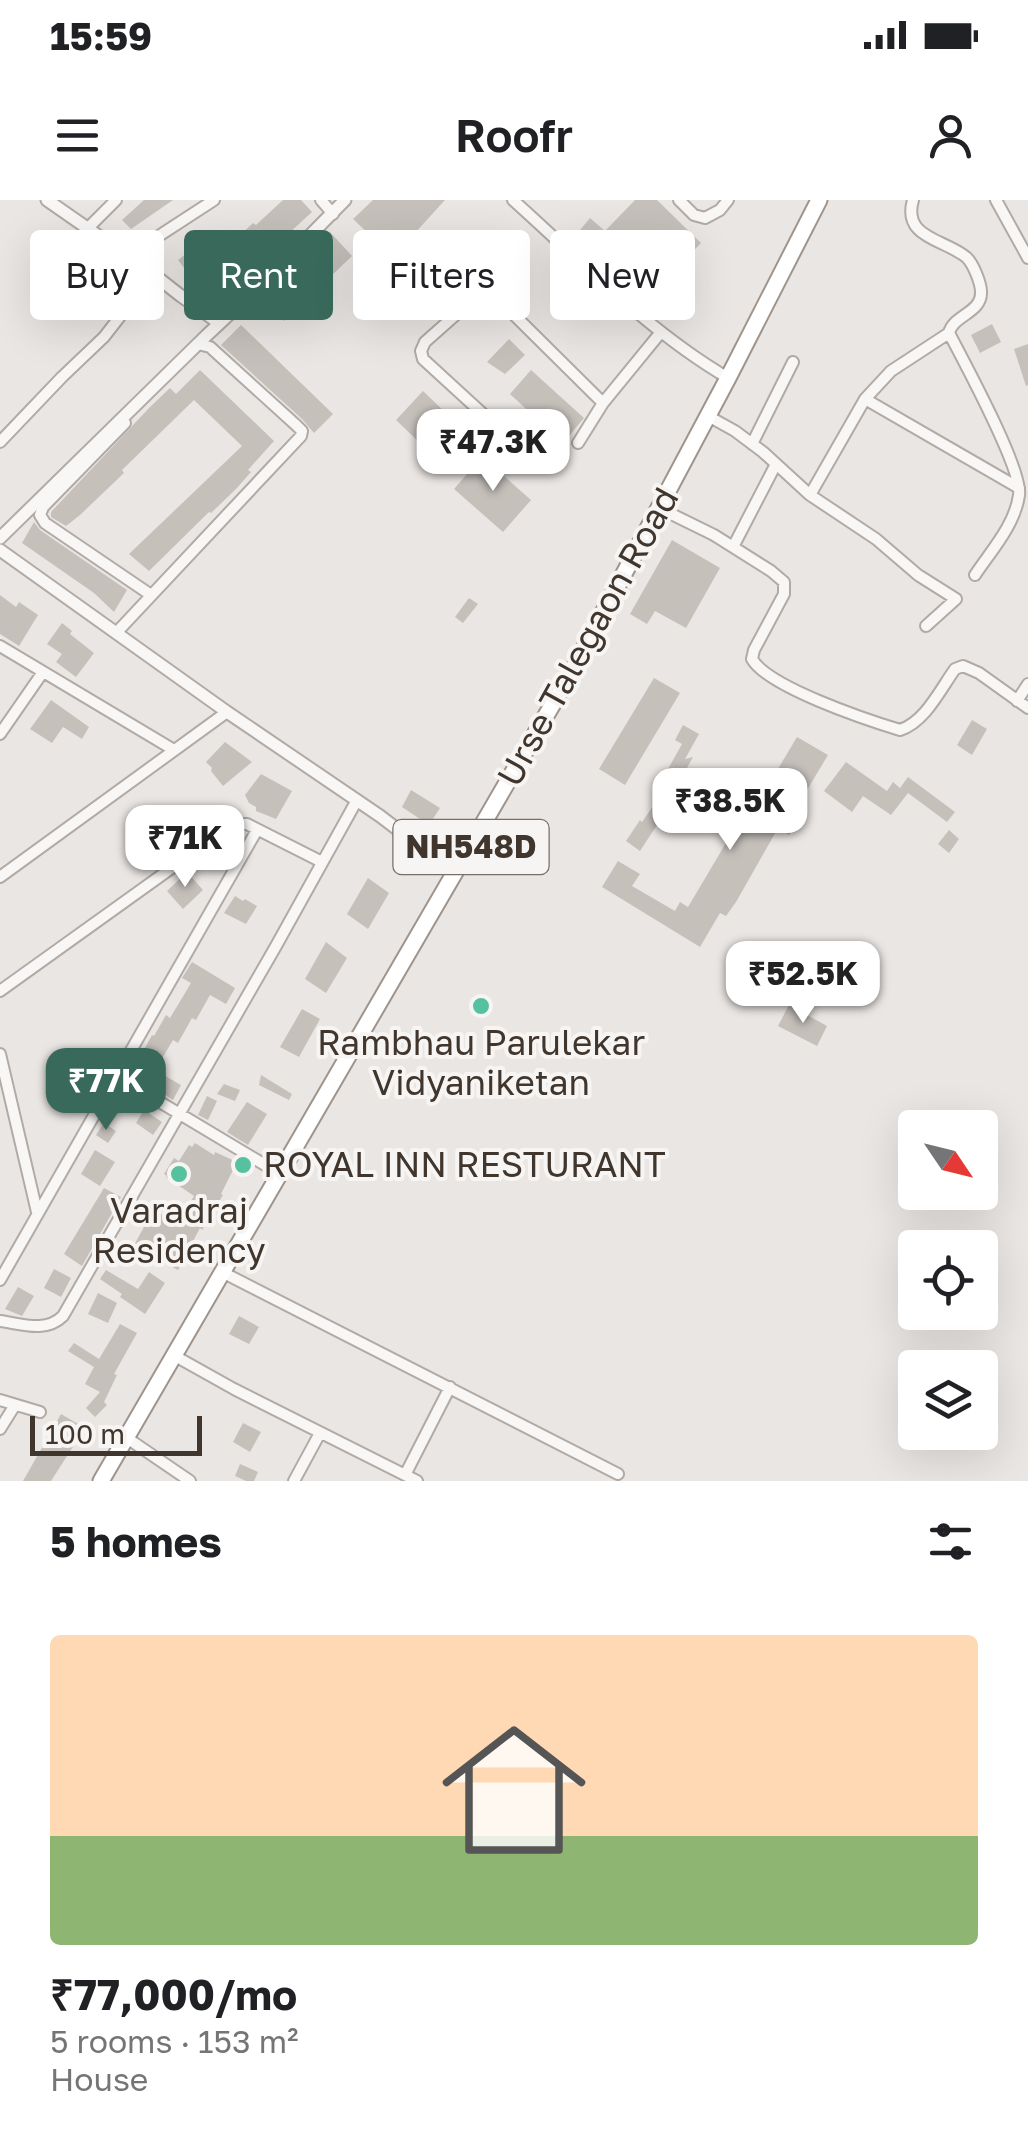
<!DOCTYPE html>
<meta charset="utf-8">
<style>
body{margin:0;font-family:"Golos Text",sans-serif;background:#f6f6f6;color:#202124;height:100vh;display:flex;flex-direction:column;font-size:38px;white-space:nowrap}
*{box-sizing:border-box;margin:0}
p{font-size:32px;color:#757577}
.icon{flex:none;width:55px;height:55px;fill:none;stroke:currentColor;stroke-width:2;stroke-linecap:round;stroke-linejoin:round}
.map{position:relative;height:1281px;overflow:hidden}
.sheet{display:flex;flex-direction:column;background:#fff;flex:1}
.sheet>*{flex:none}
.banner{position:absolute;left:30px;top:30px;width:970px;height:90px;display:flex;gap:20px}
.needle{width:65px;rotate:125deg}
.fabs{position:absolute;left:898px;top:910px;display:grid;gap:20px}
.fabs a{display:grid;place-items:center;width:100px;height:100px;border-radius:10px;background:#fff;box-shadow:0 10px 40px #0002;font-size:50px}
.scale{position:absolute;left:30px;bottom:25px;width:172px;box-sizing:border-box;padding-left:10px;border:5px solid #41362d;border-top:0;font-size:28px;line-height:35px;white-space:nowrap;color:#41362d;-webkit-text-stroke:8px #f7f5f3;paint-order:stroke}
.price{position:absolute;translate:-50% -85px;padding:0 22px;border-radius:20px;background:#fff;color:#222;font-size:32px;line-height:65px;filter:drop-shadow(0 2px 5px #0008)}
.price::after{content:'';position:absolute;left:50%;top:60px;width:30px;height:22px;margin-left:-15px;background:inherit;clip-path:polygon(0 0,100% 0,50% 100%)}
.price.selected{background:#38695b;color:#fff}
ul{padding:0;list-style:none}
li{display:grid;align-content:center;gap:20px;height:530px;padding:0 50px}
li span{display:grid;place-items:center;height:310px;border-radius:10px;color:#555}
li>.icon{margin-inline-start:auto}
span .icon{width:180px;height:180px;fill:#fffc;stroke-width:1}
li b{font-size:42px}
h2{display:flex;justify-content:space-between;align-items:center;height:120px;padding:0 50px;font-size:42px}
.chip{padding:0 35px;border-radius:10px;background:#fff;box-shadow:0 10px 40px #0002;font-size:35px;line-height:90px}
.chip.selected{background:#38695b;color:#fff}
.status{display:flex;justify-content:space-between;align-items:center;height:70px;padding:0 50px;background:#fff;direction:ltr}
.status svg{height:28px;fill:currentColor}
header{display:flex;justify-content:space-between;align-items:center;height:130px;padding:0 50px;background:#fff;font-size:45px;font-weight:600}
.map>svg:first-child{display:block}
.building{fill:#c6c0bb}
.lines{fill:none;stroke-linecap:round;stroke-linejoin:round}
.minor-casing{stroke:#b1aaa5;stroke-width:14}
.tertiary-casing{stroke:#b1aaa5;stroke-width:15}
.trunk-casing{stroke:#9f948c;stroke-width:19}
.minor{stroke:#f9f7f6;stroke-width:10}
.tertiary{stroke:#f9f7f6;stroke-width:11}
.trunk{stroke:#fff;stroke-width:15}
.poi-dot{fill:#56c19e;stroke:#f7f5f3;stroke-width:4}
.labels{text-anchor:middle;stroke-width:8;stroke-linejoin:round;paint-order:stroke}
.shield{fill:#f7f5f3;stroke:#786f68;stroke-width:2.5}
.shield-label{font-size:32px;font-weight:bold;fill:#41362d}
.street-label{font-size:35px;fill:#41362d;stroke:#f7f5f3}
.poi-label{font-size:35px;fill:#41362d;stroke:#f7f5f3}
</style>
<div class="status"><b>15:59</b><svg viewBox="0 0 49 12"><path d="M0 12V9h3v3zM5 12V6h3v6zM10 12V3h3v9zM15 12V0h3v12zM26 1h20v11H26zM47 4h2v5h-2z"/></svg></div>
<header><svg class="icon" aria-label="menu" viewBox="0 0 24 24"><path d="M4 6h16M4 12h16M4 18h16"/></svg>Roofr<svg class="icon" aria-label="person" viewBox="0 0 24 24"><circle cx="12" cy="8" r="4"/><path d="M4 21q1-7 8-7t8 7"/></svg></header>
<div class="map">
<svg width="1028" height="1281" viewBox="0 0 1028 1281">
<rect width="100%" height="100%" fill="#eae6e3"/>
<path class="building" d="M144,0H173L131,29L122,20Z
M283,0H301L312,12L275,46L277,48L253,71L248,67L214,97L201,90L178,60L208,37L226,49L253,23L256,25Z
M373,0H445L393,57L353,19Z
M635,0H657L701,43L670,75L653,58L628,87L571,41L590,18L605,31Z
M330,32L352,56L284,121L261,97Z
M992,124L1001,142L980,153L971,135Z
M241,125L333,214L314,233L302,219L221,145Z
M509,139L525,155L505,174L487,162Z
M1028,144V185L1026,186L1014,149Z
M200,170L274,241L248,270L251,272L236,289L211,313L209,312L149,371L129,354L242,246L194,200L122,270L124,273L80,315L66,326L51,317V312L150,207L170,188L176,194Z
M531,170L584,218L563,243L510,194Z
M423,191L472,238L445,267L396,220Z
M482,257L531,300L503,332L454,289Z
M34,322L40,330L127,390L114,412L94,393L22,343Z
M672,340L720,368L686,428L655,411L647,424L630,414Z
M0,395L16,407L19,402L38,415L19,446L0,434Z
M469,398L478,404L463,423L455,417Z
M62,423L72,431L70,434L94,453L76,477L56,462L62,454L47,444Z
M654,478L680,493L625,585L599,569Z
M51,500L89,527L82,539L63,527L52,543L30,529Z
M972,520L987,529L972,555L957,545Z
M683,525L699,534L685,559L693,557L675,590L681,593L673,604L675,605L660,627L657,625L640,651L626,641L640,620L642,622L658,599L655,597L667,580L663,578L682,544L675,540Z
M797,537L828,555L792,615L798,619L789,635L778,628L736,702L726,716L720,713L700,747L602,687L618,661L640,674L632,686L675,711L680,702L688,707L742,616L746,619L749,613L763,622L775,601L763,594Z
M225,542L252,562L223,586L211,571L212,568L206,562Z
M846,562L887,591L893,582L900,588L908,577L955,612L947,622L908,593L891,615L863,596L852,612L824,591Z
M261,574L292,591L276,619L256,611V607L249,603L245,595Z
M411,590L440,608L429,625L402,607Z
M949,630L959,639L949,653L938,644Z
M187,672L203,690L183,709L167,691Z
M368,678L389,693L368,729L347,714Z
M235,696L243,701L245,699L257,706L246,724L224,713Z
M326,742L347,758L326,793L305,779Z
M192,762L235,788L226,804L210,795L196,820L192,818L178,843L173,840L157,867L163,869L160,873L181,885L173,900L132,872L147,849L145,848L152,835L154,836L166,815L170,818L191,783L182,778Z
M789,805L827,826L817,846L778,826Z
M302,809L320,819L299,857L280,847Z
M261,875L292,894L289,900L259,885Z
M224,884L240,890L235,901L217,894Z
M207,896L217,901L208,920L198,915Z
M247,902L267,914L248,945L227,932Z
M144,910L162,922L153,935L136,923Z
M104,923L116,931L108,943L96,935Z
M195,943L214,955L215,952L237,962L221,994L223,995L202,1030L200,1028L178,1070L133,1047L144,1027L136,1022L145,1005L177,1023L194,996L166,977L167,976L164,974L174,958L179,961L189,945L192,947Z
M95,950L115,962L100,986L81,974Z
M104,988L121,997L82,1066L64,1054Z
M54,1069L71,1078L61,1097L44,1088Z
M106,1070L138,1089L149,1072L165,1083L145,1114L120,1097L122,1094L100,1079Z
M18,1087L34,1096L22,1116L5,1109Z
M98,1093L117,1103L108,1123L88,1114Z
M239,1116L259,1127L249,1144L229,1134Z
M120,1124L137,1133L114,1174L117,1175L104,1202L107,1205L95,1217L86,1208L100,1192L85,1184L94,1167L68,1151L74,1143L99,1159Z
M61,1214L85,1228L51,1281H23Z
M243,1223L261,1232L250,1252L233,1242Z
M240,1264L258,1272L254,1281H246L235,1276Z"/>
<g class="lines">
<defs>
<path id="minor" d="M321,0L333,14
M513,0C581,61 649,132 728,178
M679,0L694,15L705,18L720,10L728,0
M913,0C902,38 944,39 966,57C973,63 981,83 981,92C982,113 953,115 949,133C963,160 1023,270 1019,295C1015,325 991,351 975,375
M996,0L1028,58
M88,28L116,0
M128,56L214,0
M865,199L1019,288
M708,216L735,231L763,252L810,295L876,339L918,375L956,399L926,426
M125,223L43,307L40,315L45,323L151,395
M0,242L62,177L104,137L153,74
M578,243L603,203L661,132
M752,244L793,162
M519,247L423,159L421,151L425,142L478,95L488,94L498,99L603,203
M810,295L865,199L891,171L949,133
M659,308L714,335L771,371L784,382V394L754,450L752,459C768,487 867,520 900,530C925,522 940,490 955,469L963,466L979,473L1028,508
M733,347L776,264
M117,432L301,236L302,231L296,225L210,147L198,144
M0,446L174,550
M1017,501L1028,484
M0,534L43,472
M0,677L227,512
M0,791L233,624H247L322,662
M0,854L37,1012
M118,877L280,974
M222,1072L618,1274
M0,1080L257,630
M0,1121C22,1124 46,1133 63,1116L276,746L357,600
M175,1156L234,1189L417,1281
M0,1200L40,1212
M0,1229L15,1205
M127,1238L190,1281
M405,1275L450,1187
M294,1281L320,1233"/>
<path id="tertiary" d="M47,0L153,74L181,96L219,123
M0,338L206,136L270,76L345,0
M0,350L227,512L380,616L456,674"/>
<path id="trunk" d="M101,1281L576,464L728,178L819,0"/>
</defs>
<use href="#minor" class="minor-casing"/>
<use href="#tertiary" class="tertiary-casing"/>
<use href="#trunk" class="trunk-casing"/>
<use href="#minor" class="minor"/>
<use href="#tertiary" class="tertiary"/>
<use href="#trunk" class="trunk"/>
</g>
<g class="poi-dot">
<circle cx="481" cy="806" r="10"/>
<circle cx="243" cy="965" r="10"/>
<circle cx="179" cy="974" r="10"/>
</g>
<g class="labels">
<rect class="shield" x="393.5" y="620" width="155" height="54" rx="8"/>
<g class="shield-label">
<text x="471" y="658">NH548D</text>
</g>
<g class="street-label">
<text transform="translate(588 437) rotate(-61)" y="12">Urse Talegaon Road</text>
</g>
<g class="poi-label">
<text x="481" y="855">Rambhau Parulekar<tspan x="481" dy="40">Vidyaniketan</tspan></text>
<text x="263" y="977" text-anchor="start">ROYAL INN RESTURANT</text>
<text x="179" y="1023">Varadraj<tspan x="179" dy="40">Residency</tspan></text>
</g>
</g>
</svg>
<div class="fabs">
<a><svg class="needle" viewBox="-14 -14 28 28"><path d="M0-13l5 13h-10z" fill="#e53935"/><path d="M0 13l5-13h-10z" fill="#757577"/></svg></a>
<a><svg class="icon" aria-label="locate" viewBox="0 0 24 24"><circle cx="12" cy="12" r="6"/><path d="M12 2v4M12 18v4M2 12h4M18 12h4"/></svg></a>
<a><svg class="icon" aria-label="layers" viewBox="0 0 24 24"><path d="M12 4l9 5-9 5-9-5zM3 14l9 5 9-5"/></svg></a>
</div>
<div class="scale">100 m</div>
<b class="price" style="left:493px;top:294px">₹47.3K</b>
<b class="price" style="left:730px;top:653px">₹38.5K</b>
<b class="price" style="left:185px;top:690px">₹71K</b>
<b class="price" style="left:803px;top:826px">₹52.5K</b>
<b class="price selected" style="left:106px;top:933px">₹77K</b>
<div class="banner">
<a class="chip">Buy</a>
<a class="chip selected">Rent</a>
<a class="chip">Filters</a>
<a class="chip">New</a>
</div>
</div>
<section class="sheet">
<h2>5 homes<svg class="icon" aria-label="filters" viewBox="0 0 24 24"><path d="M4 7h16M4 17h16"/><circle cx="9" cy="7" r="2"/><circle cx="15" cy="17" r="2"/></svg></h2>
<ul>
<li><span style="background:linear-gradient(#ffd9b3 65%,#8fb573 0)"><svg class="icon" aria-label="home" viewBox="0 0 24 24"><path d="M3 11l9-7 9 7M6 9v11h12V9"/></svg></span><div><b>₹77,000/mo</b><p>5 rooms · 153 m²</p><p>House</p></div></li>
</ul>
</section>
